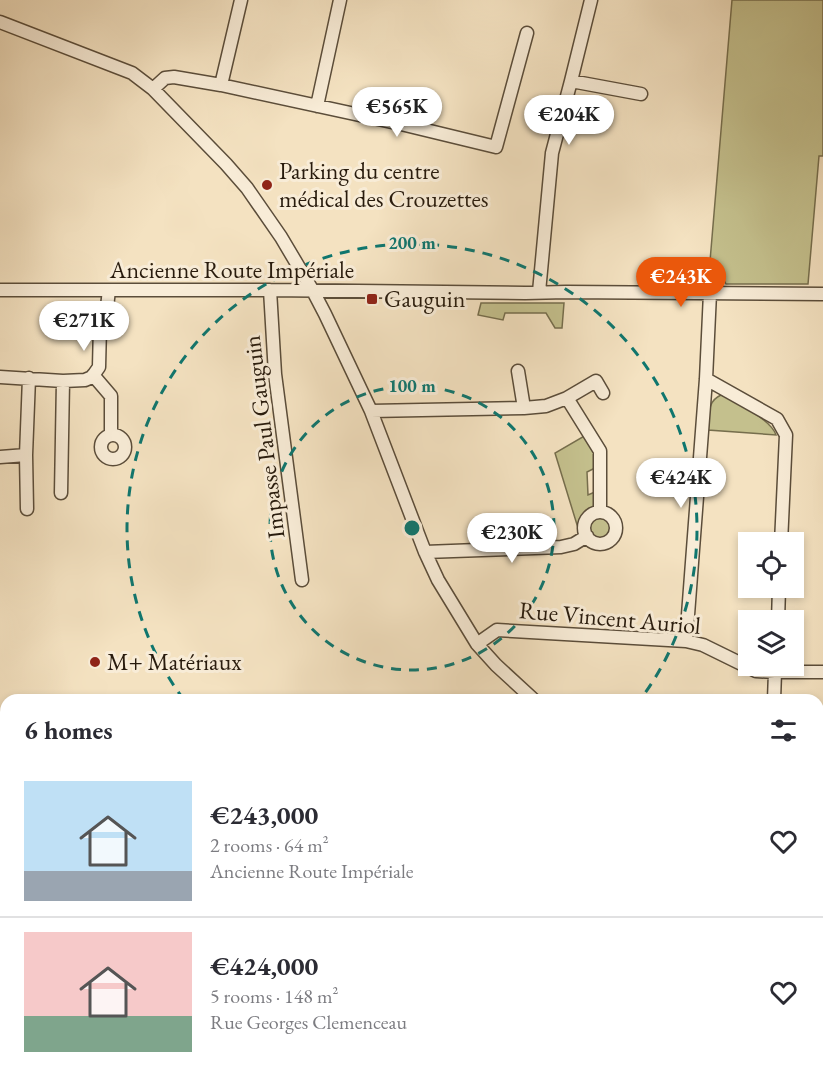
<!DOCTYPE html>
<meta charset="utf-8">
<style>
body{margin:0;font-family:"EB Garamond",serif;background:#f7f7f7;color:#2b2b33;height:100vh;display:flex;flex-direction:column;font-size:22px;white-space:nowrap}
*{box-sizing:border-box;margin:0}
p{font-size:20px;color:#7c7c81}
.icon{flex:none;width:33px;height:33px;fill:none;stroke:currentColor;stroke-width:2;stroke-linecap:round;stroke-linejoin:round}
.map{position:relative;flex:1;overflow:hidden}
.side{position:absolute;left:0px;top:694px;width:824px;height:386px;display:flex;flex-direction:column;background:#fff;border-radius:18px 18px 0 0;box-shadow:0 3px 9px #0003}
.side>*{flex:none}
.tools{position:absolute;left:738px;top:532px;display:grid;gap:12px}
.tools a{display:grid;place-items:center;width:66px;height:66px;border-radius:0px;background:#fff;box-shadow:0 3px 9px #0003;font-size:30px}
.price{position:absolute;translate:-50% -51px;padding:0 14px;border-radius:21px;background:#fff;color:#222;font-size:20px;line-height:39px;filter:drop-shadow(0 2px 3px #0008)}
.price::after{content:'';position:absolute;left:50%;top:36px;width:18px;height:14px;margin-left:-9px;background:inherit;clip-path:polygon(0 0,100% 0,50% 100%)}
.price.active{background:#ea580c;color:#fff}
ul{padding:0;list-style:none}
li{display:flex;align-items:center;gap:18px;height:150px;padding:0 24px}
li+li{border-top:2px solid #e1e1e2}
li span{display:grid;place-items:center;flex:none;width:168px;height:120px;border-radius:0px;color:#555}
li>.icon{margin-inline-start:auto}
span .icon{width:72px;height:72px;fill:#fffc;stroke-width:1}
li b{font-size:26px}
h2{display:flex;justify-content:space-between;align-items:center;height:72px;padding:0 24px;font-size:26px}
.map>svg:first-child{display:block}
.green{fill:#c4c08d;stroke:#766e4d;stroke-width:1.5}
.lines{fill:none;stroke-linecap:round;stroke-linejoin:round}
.minor-casing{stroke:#5b4d3a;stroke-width:15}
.major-casing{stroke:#281b0d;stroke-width:18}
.minor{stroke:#f8ecd7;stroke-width:12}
.major{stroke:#f4e2c1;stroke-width:15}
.ring{fill:none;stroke:#0f766e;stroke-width:3;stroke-dasharray:10 8}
.poi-dot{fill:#8f2418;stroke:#f8ecd7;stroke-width:2}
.labels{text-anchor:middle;stroke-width:6;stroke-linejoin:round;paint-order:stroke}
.poi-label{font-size:24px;fill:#281b0d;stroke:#f8ecd7;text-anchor:start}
.street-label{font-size:24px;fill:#281b0d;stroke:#f8ecd7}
.centre{fill:#0f766e;stroke:#f8ecd7;stroke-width:3}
.ring-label{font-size:18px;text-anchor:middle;font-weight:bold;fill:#0f766e;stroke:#f8ecd7;stroke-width:6;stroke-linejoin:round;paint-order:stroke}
</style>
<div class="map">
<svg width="823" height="1079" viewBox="0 0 823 1079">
<rect width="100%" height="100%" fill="#f4e2c1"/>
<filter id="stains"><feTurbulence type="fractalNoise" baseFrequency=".00333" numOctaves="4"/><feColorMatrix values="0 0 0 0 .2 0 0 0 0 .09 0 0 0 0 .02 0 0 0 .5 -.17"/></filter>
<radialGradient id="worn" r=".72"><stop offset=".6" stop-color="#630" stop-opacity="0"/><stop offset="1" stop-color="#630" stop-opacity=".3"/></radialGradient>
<path class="green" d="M732,0H823V156H819L808,284H726L724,280H715L711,284L708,285Z
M481,303H564L562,328H555L546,313H505L503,320L478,315Z
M721,395C735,400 772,421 776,435L708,430C710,415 706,402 721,395Z
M586,435L595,450V468L587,472L588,495L595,492C595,497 595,503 593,507C587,516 581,516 578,528L555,453Z
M590 528a10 10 0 1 1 20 0a10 10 0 1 1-20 0Z"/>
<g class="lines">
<defs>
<path id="minor" d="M0,22L132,73L153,89L226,164L247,188L281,237L313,291L325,314L371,411L425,552L438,580L477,644L496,665L534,700
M571,81L641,94
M221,85L241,0
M153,89L165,78L174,77L221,85L401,124L496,147L527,33
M317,106L340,0
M0,290H270L525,293L566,292L823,294
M270,290L275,374L302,580
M539,292L552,153L571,81L591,0
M518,371L524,408
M93,375L111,396V434
M0,377L63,381L85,380L92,377L99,367L100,326L107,307L109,290
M706,379L777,419L786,435L781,543
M567,398L596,381L603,393
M371,411L524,408L546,406L567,398L600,451V512
M101 447a12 12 0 1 1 24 0a12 12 0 1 1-24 0Z
M26,455L27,509
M0,457L26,455L29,378
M61,493L63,381
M584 528a16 16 0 1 1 32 0a16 16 0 1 1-32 0Z
M425,552L561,547L574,544L587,536
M778,621L779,588
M686,641L706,379L710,293
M477,644L497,630L686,641L703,645L756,671L775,672L774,700
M776,666L775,672H823"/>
<path id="major" d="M0,724L6,726
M0,739L6,741
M818,1067L823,1071
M723,1074L731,1079
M768,1079L772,1074"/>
</defs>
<use href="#minor" class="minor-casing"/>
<use href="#major" class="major-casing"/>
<use href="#minor" class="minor"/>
<use href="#major" class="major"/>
</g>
<g class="ring">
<circle cx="412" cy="528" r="142"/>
<path d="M184 700A285 285 0 1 1 640 700"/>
</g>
<g class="poi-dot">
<circle cx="267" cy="185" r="6"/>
<rect x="366" y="293" width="12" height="12" rx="3"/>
<circle cx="95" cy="662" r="6"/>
</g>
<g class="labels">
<g class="poi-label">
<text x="279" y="179">Parking du centre<tspan x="279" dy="28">médical des Crouzettes</tspan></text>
<text x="384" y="307">Gauguin</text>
<text x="107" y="670">M+ Matériaux</text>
</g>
<g class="street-label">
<text x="232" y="278">Ancienne Route Impériale</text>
<text transform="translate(264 437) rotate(-97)" y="8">Impasse Paul Gauguin</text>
<text transform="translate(610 618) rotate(5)" y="8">Rue Vincent Auriol</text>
</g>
</g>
<circle cx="412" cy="528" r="9" class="centre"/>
<g class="ring-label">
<text x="412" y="249">200 m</text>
<text x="412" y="392">100 m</text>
</g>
<rect width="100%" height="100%" filter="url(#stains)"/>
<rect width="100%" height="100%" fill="url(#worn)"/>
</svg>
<div class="tools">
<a><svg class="icon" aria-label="locate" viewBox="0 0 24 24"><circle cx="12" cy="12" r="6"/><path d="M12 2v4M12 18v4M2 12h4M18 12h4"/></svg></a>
<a><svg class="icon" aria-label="layers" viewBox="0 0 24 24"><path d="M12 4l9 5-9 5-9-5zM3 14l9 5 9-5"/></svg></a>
</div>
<b class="price" style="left:397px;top:138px">€565K</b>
<b class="price" style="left:569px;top:146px">€204K</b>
<b class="price active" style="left:681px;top:308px">€243K</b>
<b class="price" style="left:84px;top:352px">€271K</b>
<b class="price" style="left:681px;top:509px">€424K</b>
<b class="price" style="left:512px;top:564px">€230K</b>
<section class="side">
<h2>6 homes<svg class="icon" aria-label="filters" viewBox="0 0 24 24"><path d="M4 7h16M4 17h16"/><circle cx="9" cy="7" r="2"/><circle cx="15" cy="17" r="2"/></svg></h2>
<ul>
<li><span style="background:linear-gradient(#bfe0f5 75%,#9aa5b1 0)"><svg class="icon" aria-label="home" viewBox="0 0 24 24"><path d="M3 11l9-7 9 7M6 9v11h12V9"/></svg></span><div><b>€243,000</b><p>2 rooms · 64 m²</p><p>Ancienne Route Impériale</p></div><svg class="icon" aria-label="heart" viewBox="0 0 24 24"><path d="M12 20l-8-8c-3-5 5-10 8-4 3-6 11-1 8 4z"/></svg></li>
<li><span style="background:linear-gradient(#f6c9c9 70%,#7fa58c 0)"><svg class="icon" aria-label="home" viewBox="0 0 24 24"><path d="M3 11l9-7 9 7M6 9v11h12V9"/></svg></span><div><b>€424,000</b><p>5 rooms · 148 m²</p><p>Rue Georges Clemenceau</p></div><svg class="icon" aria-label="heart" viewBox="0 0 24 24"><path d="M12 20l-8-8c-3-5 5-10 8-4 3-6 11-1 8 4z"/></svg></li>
</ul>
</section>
</div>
